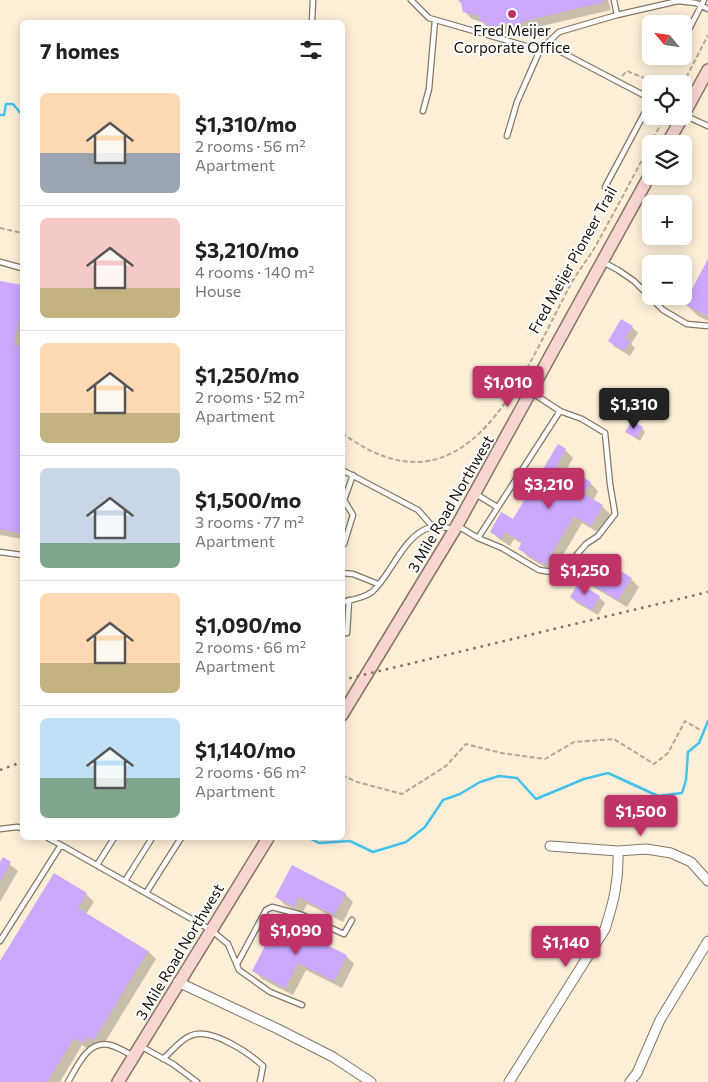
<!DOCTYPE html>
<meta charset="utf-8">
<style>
body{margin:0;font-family:Commissioner,sans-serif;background:#f2f2f2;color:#222;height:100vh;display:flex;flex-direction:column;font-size:19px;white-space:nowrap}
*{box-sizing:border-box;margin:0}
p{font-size:16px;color:#767676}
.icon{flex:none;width:28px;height:28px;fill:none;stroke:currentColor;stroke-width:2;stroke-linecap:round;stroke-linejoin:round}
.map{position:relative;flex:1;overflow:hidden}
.sheet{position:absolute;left:20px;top:20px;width:325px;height:820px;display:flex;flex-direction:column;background:#fff;border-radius:8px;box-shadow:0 2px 12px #0003}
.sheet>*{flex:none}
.needle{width:32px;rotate:299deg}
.tools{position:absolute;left:642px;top:15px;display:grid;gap:10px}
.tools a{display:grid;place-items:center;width:50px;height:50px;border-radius:8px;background:#fff;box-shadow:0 2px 12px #0003;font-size:25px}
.price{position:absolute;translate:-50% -42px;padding:0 11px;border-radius:5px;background:#bf3368;color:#fff;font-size:16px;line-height:32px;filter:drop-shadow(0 1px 2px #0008)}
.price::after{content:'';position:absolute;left:50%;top:30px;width:15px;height:11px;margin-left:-8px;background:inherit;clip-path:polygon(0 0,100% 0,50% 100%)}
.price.active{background:#222;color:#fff}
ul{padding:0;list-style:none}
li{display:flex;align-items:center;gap:15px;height:125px;padding:0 20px}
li+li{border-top:1px solid #e0e0e0}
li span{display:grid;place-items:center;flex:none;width:140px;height:100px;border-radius:8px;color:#555}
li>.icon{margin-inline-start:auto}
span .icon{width:60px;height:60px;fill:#fffc;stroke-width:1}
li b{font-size:21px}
h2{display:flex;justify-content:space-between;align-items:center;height:60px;padding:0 20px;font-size:21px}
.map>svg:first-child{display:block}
.shadow{fill:#0003}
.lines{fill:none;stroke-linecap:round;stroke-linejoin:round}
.stream{stroke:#43c2ee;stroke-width:2.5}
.building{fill:#cca8ff}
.service-casing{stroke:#847763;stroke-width:7}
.minor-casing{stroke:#847763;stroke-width:11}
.secondary-casing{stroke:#847763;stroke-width:14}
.path{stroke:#b3a896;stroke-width:2;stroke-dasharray:5 2.5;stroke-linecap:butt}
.service{stroke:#fff;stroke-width:4.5}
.minor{stroke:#fff;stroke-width:9}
.secondary{stroke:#fad6d3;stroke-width:11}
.rail{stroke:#7a7263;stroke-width:2.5;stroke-dasharray:2.5 5;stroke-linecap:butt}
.poi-dot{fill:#bf3368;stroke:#fff;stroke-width:2}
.labels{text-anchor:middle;stroke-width:4;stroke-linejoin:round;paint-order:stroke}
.poi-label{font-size:15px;fill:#141008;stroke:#fff}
.street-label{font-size:15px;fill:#141008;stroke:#fff}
</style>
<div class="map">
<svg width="708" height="1082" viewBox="0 0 708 1082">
<rect width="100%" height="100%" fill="#fceed7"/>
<path class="shadow" d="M459,0H608L611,10L533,28L527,35L511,30L509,35L502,33V35L495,34L482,22L472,19L464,11L462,2Z
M708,262V321L698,316L686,304Z
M0,282L22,287V539L0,535Z
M632,327L638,333L631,344L635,348L630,356L615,347L609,341Z
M642,428L645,432L640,441L626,432Z
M565,450L573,458L564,474L574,479L576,475L590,483L598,491L593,501L602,506L610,514L599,533L582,523L553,572L528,557L520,549L522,544L514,539L510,546L499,539L491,531L514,521Z
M342,522L345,525L342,534Z
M582,577L631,579L639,587L627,607L590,585Z
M571,597H599L605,603L598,615L577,603Z
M3,859L18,871L0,902V864Z
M86,894L94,902L86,914L148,951L156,959L102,1047L97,1044L89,1050L82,1045L60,1082H0V964Z
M345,894L353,902L343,922L307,904L302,914L285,905L277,897Z
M279,922L346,956L354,964L342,988L306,970L293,995L262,979L254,971Z"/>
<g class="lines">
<path class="stream" d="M0,115H4L6,104H13L22,115
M309,838L319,843L350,841L373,852L406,842L425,827L443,800L460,794L480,782L499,776L517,778L536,799L584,779L608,773L658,796L682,793L686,780L688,752L699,743L708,721"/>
</g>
<path class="building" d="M458,0H603L604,2L525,21L518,27L503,23L501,28L494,26V28L486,26L487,23L479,21L480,16L463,12L461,3Z
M708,259V316L684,304Z
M0,281L22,285V304L14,345L22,346V534L0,529Z
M621,319L633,326L625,338L630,341L624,351L608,341Z
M632,421L643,427L636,438L625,432Z
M558,444L566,449L556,467L573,477L576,473L591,482L584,494L603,505L591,526L574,516L545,565L518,549L522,542L505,532L502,539L490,532L501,512L513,519Z
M594,555L632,578L618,600L581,578Z
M578,583L600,596L592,610L570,597Z
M3,857L11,862L0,881V862Z
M292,865L346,893L334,915L299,897L294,907L275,897Z
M54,873L87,893L78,908L148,951L94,1040L88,1037L85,1042L82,1041L81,1043L74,1038L47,1082H0V961Z
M278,921L347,955L334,981L298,963L285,988L252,971Z"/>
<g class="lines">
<defs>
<path id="service" d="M411,0L429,18L540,50L559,32L617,15L678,1L696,3L708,9
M614,0L617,15
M312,22L313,0
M684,39L704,0
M546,44L651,99
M673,59L675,56
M423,111L429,89L435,20
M684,115L708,126
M507,136L517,102L540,50
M605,187L651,101
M0,262L22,268
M603,262L618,270L634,281L663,310L687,324L708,326
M342,470L418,510L432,526
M476,494L497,507
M458,526L478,538L560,411L531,392
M478,538L502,548L539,570L558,573L568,565L586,544L598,536L615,514L610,484L605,433L582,419L560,411
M344,544L353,515L344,500L353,475
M0,552L22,555
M342,573L353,574L378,584
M342,602C352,600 364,598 372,592C392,574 403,535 431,527C437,525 447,528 454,529
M342,633H347L349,600
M0,829L17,827L22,828
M48,838L61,845
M97,865L114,838
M125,881L152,838
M146,893L181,838
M0,941L61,845L211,930L228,944L239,970L270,992L302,1005
M237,964L266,910L272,907L302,915L344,934L352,920
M142,1047L173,1064L197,1082
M163,1059C171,1052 180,1040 190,1036C210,1026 249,1053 263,1066L260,1082
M68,1082C77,1067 88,1039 110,1045C118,1047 126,1052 133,1056"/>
<path id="minor" d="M550,846L618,851L646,849L671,853L691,862L708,881
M178,982L278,1029L333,1057L371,1082
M509,1082L605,929C614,901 619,880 618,851
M630,1082L637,1073L660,1020L708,941"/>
<path id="secondary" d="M684,114L708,70
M667,144L683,116
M342,715L455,529L651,173
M118,1082L268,838"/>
</defs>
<use href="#service" class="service-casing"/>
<use href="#minor" class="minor-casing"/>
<use href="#secondary" class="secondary-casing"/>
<path class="path" d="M622,76L627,71L649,80L651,76
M683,84L708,35
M0,228L22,233
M342,433C469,527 524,370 572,282C579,270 588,259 595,247C619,204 642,160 665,116
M342,775L357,782L402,794L446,766L466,744L501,753L545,759L574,742L614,739L654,764L668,753L685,721L700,730"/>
<use href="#service" class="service"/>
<use href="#minor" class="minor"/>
<use href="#secondary" class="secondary"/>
<path class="rail" d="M342,680L708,592
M0,770L22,762"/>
</g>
<circle class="poi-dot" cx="512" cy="14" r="5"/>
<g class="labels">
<g class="poi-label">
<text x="512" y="36">Fred Meijer<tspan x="512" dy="17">Corporate Office</tspan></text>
</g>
<g class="street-label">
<text transform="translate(573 260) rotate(-61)" y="5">Fred Meijer Pioneer Trail</text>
<text transform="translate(451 504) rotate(-60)" y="5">3 Mile Road Northwest</text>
<text transform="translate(180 952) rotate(-59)" y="5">3 Mile Road Northwest</text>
</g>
</g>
</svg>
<div class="tools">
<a><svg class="needle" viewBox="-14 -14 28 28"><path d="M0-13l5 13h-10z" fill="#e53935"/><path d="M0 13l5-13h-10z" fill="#767676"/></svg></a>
<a><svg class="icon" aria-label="locate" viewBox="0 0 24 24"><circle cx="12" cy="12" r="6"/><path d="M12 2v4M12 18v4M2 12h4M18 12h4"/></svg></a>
<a><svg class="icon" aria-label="layers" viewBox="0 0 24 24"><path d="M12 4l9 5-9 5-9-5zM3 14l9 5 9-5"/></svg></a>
<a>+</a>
<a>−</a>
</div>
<b class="price" style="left:508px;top:408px">$1,010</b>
<b class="price active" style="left:634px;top:430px">$1,310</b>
<b class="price" style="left:549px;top:510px">$3,210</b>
<b class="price" style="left:585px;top:596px">$1,250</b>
<b class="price" style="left:641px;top:837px">$1,500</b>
<b class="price" style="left:296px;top:956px">$1,090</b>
<b class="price" style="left:566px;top:968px">$1,140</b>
<section class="sheet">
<h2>7 homes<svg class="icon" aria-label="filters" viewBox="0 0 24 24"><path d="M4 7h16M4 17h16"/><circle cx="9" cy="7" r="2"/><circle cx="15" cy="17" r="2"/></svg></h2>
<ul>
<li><span style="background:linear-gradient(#ffd9b3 60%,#9aa5b1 0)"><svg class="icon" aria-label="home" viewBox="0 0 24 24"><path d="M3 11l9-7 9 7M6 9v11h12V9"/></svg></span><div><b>$1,310/mo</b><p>2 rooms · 56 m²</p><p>Apartment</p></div></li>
<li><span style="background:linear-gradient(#f6c9c9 70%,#c2b280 0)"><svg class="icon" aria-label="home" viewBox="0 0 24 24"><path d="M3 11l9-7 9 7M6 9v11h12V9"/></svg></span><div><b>$3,210/mo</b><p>4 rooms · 140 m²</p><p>House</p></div></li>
<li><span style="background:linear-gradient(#ffd9b3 70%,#c2b280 0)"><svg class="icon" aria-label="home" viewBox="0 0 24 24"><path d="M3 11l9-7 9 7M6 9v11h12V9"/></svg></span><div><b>$1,250/mo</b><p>2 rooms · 52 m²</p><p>Apartment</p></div></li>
<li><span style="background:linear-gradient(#c9d6e8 75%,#7fa58c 0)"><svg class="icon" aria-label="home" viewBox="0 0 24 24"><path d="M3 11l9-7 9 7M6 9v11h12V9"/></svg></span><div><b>$1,500/mo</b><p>3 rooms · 77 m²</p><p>Apartment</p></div></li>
<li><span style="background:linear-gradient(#ffd9b3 70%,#c2b280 0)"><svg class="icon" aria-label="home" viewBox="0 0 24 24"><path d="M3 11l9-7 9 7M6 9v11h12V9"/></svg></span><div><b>$1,090/mo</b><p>2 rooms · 66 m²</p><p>Apartment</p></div></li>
<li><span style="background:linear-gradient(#bfe0f5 60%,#7fa58c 0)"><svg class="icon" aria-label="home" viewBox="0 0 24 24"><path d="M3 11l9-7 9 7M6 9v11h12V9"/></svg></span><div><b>$1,140/mo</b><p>2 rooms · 66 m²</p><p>Apartment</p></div></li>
</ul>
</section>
</div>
